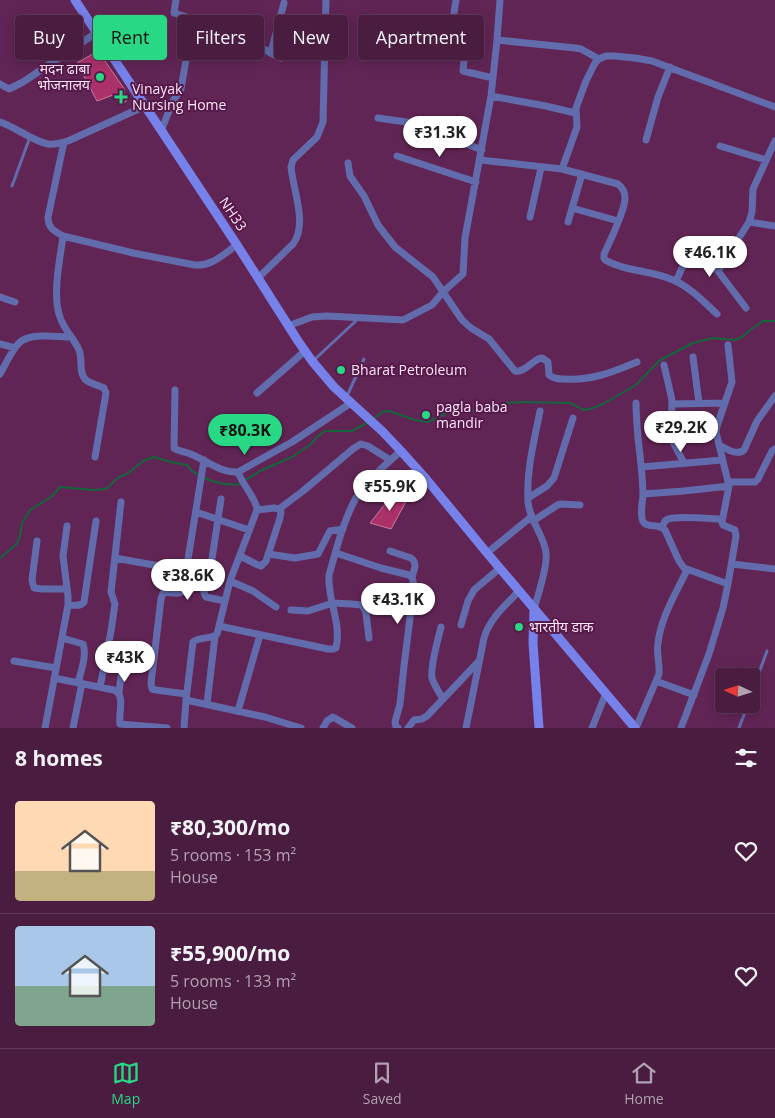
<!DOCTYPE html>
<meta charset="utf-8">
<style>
body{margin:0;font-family:"Open Sans","Noto Sans Devanagari",sans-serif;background:#53294b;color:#f1f3f6;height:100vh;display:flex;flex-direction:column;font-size:19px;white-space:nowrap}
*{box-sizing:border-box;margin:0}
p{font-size:16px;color:#b1a1b1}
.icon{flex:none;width:28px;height:28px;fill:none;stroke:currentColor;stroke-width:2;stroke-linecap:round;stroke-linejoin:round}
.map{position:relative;height:728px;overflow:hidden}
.panel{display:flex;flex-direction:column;background:#491c40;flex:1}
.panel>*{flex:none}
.top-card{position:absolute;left:15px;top:15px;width:500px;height:45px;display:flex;gap:10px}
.needle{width:32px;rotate:274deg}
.fabs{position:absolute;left:715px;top:668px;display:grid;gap:10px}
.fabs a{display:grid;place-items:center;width:45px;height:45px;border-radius:5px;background:#491c40;box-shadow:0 2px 12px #0003,0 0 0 1px #613a59;font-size:25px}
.price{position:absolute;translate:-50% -42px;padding:0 11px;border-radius:18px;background:#fff;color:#222;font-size:16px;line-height:32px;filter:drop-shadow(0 1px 2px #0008)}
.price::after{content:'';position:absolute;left:50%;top:30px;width:15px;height:11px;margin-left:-8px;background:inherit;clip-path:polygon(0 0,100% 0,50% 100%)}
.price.selected{background:#29d885;color:#111}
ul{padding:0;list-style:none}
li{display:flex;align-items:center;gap:15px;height:125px;padding:0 15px}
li+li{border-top:1px solid #613a59}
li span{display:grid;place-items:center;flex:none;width:140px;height:100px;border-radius:5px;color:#555}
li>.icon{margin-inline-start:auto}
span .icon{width:60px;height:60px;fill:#fffc;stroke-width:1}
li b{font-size:21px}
h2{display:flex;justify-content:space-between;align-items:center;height:60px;padding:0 15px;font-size:21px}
.chip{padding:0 18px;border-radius:5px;background:#491c40;box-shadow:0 2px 12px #0003,0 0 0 1px #613a59;font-size:18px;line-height:45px}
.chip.selected{background:#29d885;color:#111}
.dock{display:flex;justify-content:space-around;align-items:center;height:70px;border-top:1px solid #613a59;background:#491c40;font-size:14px;color:#b1a1b1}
.dock a{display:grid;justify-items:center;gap:2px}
.dock .selected{color:#29d885}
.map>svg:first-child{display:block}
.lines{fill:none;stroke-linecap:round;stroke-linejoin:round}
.stream{stroke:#15653d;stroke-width:2}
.building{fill:#ab316a;stroke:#cc7b9a}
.service{stroke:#626cad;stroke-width:3}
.minor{stroke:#626cad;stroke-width:7}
.secondary{stroke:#7682ea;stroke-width:9}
.poi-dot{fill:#29d885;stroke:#55194a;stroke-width:2}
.labels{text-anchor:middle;stroke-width:4;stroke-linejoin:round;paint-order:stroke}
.poi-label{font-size:14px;fill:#fbe4f4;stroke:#55194a;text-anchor:start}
.street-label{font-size:14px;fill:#fbe4f4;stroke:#55194a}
</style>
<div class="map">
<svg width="775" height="728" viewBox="0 0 775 728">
<rect width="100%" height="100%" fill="#612555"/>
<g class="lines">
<path class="stream" d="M373,419L382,412L389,411L415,420L428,422L447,413L492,409L505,403L523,402L570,403L584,410L590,409L603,404L636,385L660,360L693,343L713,338L735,340L742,337L749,331L763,321H775
M204,478C216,483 227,486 240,484
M244,481L260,471L292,457L310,445L318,436L325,431H352L367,423
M0,558L17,544L20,536L22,523L30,510L51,497L60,487L93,490L106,489L119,477L127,474L143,461L154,457L171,462L187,465L192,471L200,476"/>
</g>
<path class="building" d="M98,51L125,90L123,91L129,99L121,105L113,95L97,101L77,63Z
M394,493L408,498L391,529L370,523Z"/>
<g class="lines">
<path class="service" d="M12,186L30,137
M313,361L358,319
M347,396L364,359
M751,695L767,651
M739,728L748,704"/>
<path class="minor" d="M193,19L231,33L281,58
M466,40L463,71L493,78
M497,40L575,48L581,49L599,59
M396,43L446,55L448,52L456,0
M271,52L284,3
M0,84L9,89L23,82L96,33
M491,96L546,106L575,113
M378,118L413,123L482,150
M0,122C16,127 32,141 48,144C55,145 61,143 68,141L145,106
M161,131L173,101L181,89L193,19L174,13L176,0
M646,140L658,97L670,67
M64,142L48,217C48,228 54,231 63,236L133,253L195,265C213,266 222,255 237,245
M720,146L766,160
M397,156L476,182
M480,160L562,169L618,184C623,188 625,192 625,198C625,211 610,241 604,254V258L605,260C626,272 651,270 673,280C690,287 704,302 717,314
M348,163L350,176L364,196L378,225L395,247L433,277L462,320L471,328L489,339L515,371C523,373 531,363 538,359L542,358L548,362L549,375C554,379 559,379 564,379C591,381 613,372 637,362
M562,169L577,127L576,108L586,81L595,63L599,59L606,56H614L635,58L652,61L775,107
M572,208L618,221
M530,217L541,168
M568,222L582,174
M749,222L775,226
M63,236C60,259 52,296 60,317C64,330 74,338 79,350C83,359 78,373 86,380C91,384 98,385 104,388L106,393L95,457
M718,271L749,222L752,212L753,189L775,141
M258,278L293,244C308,224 293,190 291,167L293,160L295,158L317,137L323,122L326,0
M676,281L690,251L693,248H696L718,271L746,308
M0,297L15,302
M288,326L312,317L327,316L403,320L432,305L443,292L463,274L465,238L491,96L497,40L500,0
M0,344L15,348
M693,357L699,403
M664,365L672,400L671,438L684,463
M0,374C6,364 11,351 19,343C30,332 56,337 70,337
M175,390L174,448C180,452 187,452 193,455C208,462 222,473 238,472L292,442L351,403
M257,393L305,351
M636,403C636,414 637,426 638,438C640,457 643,476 643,496C642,502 640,519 644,523C649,528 659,523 665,530L679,561L684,568L728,584
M672,404L725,403
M719,445C726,449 737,456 744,450L757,421L775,396
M642,467L722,460
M728,482H755L758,479L772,451L775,449
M643,494L684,491L729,486
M528,498L547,486L554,478L573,418
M221,499L212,559L204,593L206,597L225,601
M279,509L303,491L354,448L361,444L368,446L390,460
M196,512L249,530
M533,521L556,506L560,504L580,505
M662,527C663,525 664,522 666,520C673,515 712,519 722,519
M37,541L32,580L34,588L42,589H67
M390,551L411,558C418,563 414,570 412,577
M336,553L381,568L409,575L412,577L414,586L404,666L400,704L395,722L396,727L398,728
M487,553L531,517
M268,554L295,558L318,554L330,531L343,529
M240,556L258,565L261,566L266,561L280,518L281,512L279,509L274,508L257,510
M115,558L187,571
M732,564L775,569
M230,581L253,591L276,607
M68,605C73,605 80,607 84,602L96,521
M534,609C538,595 548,566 546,553C544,535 530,522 528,502C526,472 534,441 540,411
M291,610L308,611L333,603L351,604L361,605L364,608L366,613L369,638
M461,625L468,601L474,590L500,568
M219,626L328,649H333L336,648C342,623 327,599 329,575C336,551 343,521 356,498C365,482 387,463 401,451
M441,627C438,640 430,666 432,678C434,685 439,692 443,699
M62,638L83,644C87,655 81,671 78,683
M14,661L56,668
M54,678L114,690C126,695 118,713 120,724L167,728
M656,681L694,695
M100,687L111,631L115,604L111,592L121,502
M119,692L125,645
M186,694L156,690L152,689L151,683L161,599L163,593C170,591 179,596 183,590L204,460
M186,700L265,717L301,728
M207,704L215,636
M238,711L260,635
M45,728L68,605V596L63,556L67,526
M73,728L82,683
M184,728L186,700L193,642C200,636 211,640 217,634L230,581L257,510C257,500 242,484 238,472
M323,728L327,721L333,717L352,728
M408,728L414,720L422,719L427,716L479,661
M466,728L484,638C490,618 505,606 519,591
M592,728L606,693
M636,728L659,674C660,663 656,653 658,643C661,617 676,593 687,570
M681,728L709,654L723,608L728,584L736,536L735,530L723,525L722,522L729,486L716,432L717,426L732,382L728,345"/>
<path class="secondary" d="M75,0L237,245L298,341L312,361L334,387L382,431L401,451L427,480L487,553L635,728
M534,609L533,643L539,728"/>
</g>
<g class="poi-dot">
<circle cx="100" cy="77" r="5"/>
<path d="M118.5 89.5h5v5h5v5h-5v5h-5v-5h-5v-5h5z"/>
<circle cx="341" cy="370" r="5"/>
<circle cx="426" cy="415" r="5"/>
<circle cx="519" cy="627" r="5"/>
</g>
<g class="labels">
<g class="poi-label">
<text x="90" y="74" text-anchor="end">मदन ढाबा<tspan x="90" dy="16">भोजनालय</tspan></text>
<text x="132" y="94">Vinayak<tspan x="132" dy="16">Nursing Home</tspan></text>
<text x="351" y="375">Bharat Petroleum</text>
<text x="436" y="412">pagla baba<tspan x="436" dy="16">mandir</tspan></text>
<text x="529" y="632">भारतीय डाक</text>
</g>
<g class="street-label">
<text transform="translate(233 214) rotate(56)" y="5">NH33</text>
</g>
</g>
</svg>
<div class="fabs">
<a><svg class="needle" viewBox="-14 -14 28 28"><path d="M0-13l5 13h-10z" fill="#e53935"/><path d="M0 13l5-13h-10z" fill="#b1a1b1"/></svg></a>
</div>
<b class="price" style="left:440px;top:158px">₹31.3K</b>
<b class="price" style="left:710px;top:278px">₹46.1K</b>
<b class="price" style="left:681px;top:453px">₹29.2K</b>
<b class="price selected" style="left:245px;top:456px">₹80.3K</b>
<b class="price" style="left:390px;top:512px">₹55.9K</b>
<b class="price" style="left:188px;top:601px">₹38.6K</b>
<b class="price" style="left:398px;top:625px">₹43.1K</b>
<b class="price" style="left:125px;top:683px">₹43K</b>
<div class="top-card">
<a class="chip">Buy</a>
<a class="chip selected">Rent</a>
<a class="chip">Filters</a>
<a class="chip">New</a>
<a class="chip">Apartment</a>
</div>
</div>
<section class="panel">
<h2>8 homes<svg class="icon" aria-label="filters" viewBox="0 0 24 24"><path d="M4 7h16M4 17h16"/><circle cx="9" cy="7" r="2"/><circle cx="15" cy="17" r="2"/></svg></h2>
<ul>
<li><span style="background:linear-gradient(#ffd9b3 70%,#c2b280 0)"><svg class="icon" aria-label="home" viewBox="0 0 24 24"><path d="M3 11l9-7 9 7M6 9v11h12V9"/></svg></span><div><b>₹80,300/mo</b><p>5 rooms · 153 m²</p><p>House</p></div><svg class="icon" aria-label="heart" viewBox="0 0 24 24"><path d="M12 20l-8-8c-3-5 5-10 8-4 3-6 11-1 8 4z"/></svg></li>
<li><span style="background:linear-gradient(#a9c7e8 60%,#7fa58c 0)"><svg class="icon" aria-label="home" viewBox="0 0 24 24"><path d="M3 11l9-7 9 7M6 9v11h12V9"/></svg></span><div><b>₹55,900/mo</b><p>5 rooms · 133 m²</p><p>House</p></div><svg class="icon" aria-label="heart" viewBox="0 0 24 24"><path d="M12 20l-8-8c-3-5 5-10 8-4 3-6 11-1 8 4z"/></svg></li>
</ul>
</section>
<nav class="dock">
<a class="selected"><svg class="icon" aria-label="map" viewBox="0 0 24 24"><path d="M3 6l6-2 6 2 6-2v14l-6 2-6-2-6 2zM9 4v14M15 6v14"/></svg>Map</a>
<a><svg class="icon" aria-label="saved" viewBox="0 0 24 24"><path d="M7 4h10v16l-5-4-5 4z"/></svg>Saved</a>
<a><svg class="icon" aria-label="home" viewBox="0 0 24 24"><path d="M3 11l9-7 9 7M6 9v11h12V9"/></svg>Home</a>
</nav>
